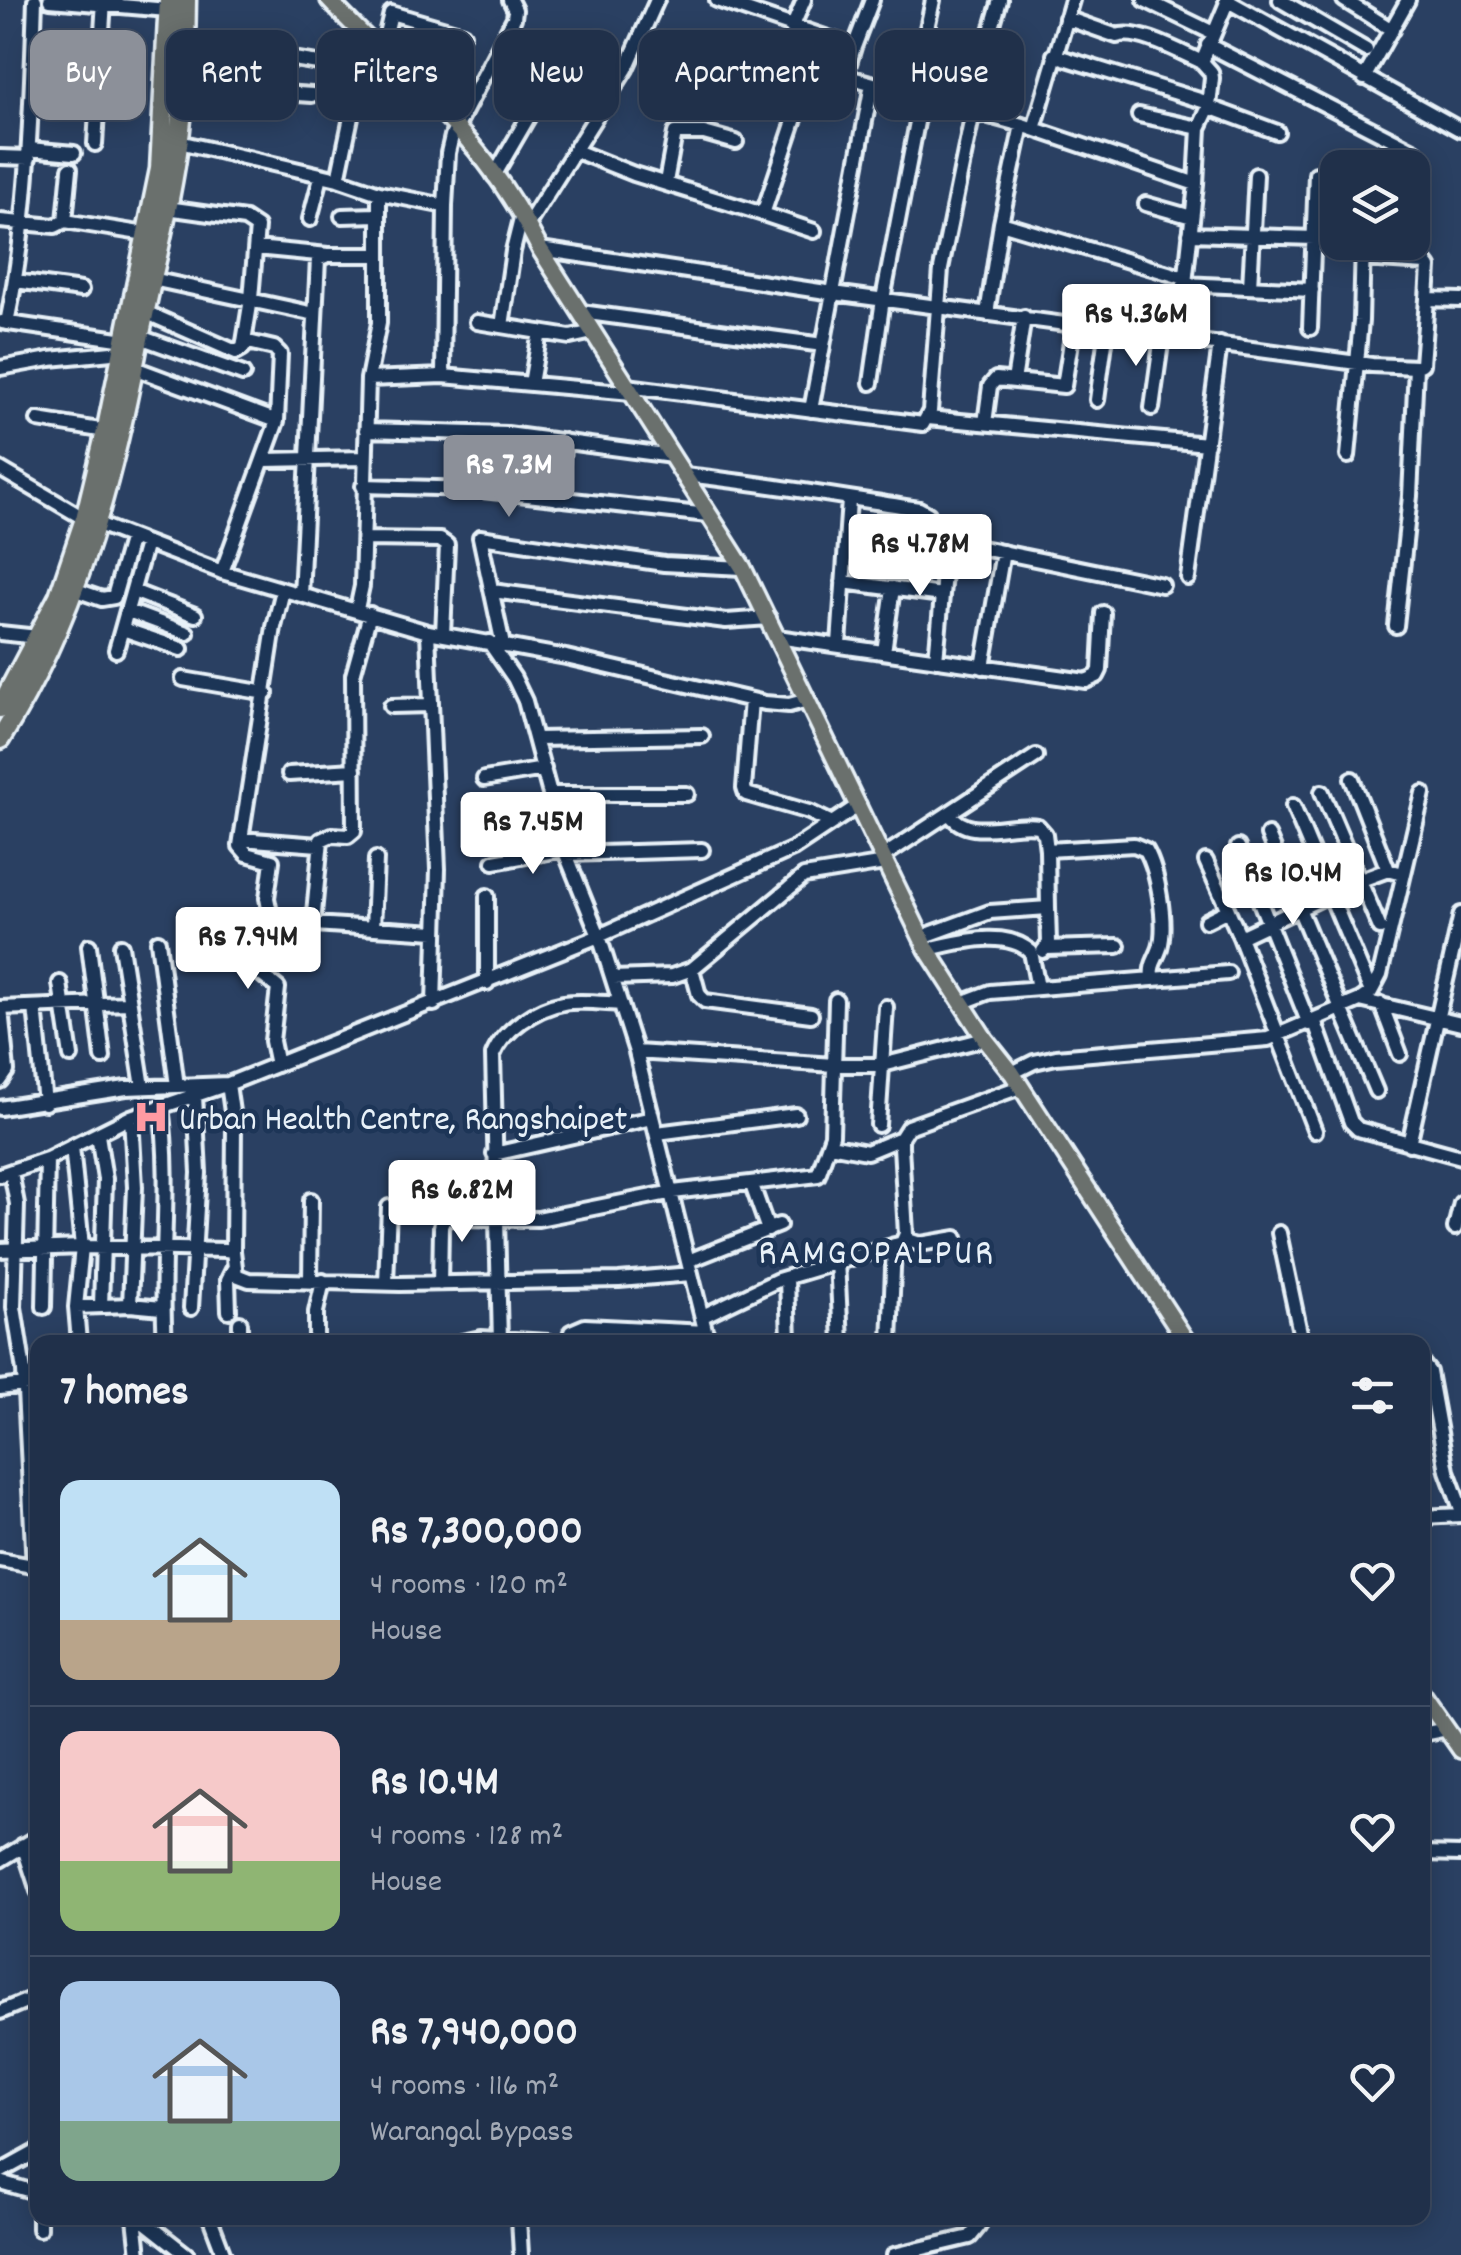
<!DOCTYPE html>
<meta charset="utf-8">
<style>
body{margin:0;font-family:Dekko,sans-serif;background:#283851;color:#f1f3f6;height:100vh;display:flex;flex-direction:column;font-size:38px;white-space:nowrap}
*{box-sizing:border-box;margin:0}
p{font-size:32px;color:#a2a9b5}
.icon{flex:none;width:55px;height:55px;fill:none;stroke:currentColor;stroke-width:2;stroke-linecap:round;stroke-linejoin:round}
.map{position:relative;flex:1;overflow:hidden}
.drawer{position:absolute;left:30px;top:1335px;width:1400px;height:890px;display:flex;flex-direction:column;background:#20304a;border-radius:20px;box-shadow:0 5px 25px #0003,0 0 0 2px #3d4b62}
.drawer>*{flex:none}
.top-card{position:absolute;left:30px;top:30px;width:1402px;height:90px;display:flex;gap:20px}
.buttons{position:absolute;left:1320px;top:150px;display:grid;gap:20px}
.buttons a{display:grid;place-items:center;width:110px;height:110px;border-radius:20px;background:#20304a;box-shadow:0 5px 25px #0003,0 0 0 2px #3d4b62;font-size:50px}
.price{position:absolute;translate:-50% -85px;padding:0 22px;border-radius:10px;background:#fff;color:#222;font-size:32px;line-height:65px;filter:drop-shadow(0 2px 5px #0008)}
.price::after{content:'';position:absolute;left:50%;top:60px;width:30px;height:22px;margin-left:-15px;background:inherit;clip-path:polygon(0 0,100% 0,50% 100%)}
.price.selected{background:#8c9099;color:#fff}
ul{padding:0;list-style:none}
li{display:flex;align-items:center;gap:30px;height:250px;padding:0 30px}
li+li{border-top:2px solid #3d4b62}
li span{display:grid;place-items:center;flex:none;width:280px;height:200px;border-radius:20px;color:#555}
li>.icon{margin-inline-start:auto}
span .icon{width:120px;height:120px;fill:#fffc;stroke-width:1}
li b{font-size:42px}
h2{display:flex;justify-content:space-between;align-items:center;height:120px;padding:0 30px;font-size:42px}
.tag{padding:0 35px;border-radius:20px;background:#20304a;box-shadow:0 5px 25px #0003,0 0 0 2px #3d4b62;font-size:35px;line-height:90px}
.tag.selected{background:#8c9099;color:#fff}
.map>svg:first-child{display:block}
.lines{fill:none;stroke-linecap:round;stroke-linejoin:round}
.minor-casing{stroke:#e8f1f8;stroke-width:20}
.major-casing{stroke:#e8f1f8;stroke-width:22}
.highway-casing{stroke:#e8f1f8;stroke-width:25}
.minor{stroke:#1d3557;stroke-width:12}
.major{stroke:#6b706d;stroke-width:15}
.highway{stroke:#6b706d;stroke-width:18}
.labels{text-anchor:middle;stroke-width:9;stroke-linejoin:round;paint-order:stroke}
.poi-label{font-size:35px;fill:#e8f1f8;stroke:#1d3557;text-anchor:start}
.neighbourhood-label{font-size:38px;letter-spacing:2.5px;fill:#e8f1f8;stroke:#1d3557}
</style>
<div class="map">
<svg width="1461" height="2255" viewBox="0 0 1461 2255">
<rect width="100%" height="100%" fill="#2a4062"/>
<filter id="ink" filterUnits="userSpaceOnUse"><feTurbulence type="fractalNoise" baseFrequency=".01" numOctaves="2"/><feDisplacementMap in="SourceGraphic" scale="20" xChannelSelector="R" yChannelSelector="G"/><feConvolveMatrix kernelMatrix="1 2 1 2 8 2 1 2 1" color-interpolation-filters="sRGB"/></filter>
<g filter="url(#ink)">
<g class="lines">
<defs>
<path id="minor" d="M50,0L168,10
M717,0L854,47L847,70L852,78L1022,125L1196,184
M1145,0L1213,33
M1226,0L1461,130
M1280,0L1366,50
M1344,0L1392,30
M1066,18L1117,36C1137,28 1182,53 1202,62
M792,28L804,0
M641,42L784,81
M1208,45L1415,151
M854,47L872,0
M185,49L269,55L361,70
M497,52L551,78L570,37
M381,55L391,13L463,34
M1054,55L1209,103
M980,69L1000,0
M1364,78L1408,0
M184,86L312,95
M913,95L933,0
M1209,107L1277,132
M1139,115L1199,128
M1034,129L1072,0
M179,142L338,179L379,193L445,206L448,153L452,136L514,18L515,10L510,0
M95,144L104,0
M29,149L74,153
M576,151L634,174L763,214L822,37
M0,157L29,158
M494,176L551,78
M338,179L367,41
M666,182L675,133H704L736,142
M1146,204L1192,217
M763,214L814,231
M342,216L377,215
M310,219L321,177
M0,221L55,226L65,221L146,234
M65,221L70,169
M1001,223L1185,278
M528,224L626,69L657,0
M1190,234L1314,238
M256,248L328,255
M540,249L833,293L1372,365L1416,367L1422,364L1427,299L1461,300
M1363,259L1426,263L1429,267L1427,299
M152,279L315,314
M16,281L81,290
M1184,284L1312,290
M1250,287L1256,175
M145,312L236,352L243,348L251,299L257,227L245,219L167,208
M581,312L823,345
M987,314L1001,223L1022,125
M2,322L125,340
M477,322L570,337L593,332
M7,323C29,217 31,108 35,0
M502,326L513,251L522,215
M1310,328L1316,174
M140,337L243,374
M1179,338L1196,184L1199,128L1209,107L1212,78L1211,72L1202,62L1228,0
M244,341L274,348L280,354L277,421
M0,368L50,359L122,352
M134,368L277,421L222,572
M443,376L445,206
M368,379L443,376L632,393
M1014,381L1024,317
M871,383L883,299L922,96
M531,384L540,332
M627,386L923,424L930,411L941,269L973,112
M1097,400L1107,328
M1152,408L1162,336
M811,410L872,84
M928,418L1207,444
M38,420L106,431
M985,423L990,386L996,379L1064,386L1074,323
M366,430L507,434L672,456
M1348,456L1361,321L1363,242
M265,460L364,458
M0,469L85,519L222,572L428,632L566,657L765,703L789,705L808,700
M684,475C763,483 841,497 919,509L928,514L929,531L938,539L1162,585
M363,486L473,489L708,515
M557,499L564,441
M364,539L440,540L447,545L443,634
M1188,578L1220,344
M843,582L942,595
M76,590L102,599L114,597L131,537
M283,590L274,627L240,846L247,854L272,861L267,898L270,913L284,922L435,932
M133,591L195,615
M492,591L726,621L769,618
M301,595L318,259L328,255H377
M357,609L362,586L368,379L379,323V193
M128,611L187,633
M1396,626L1410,496L1416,367
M123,629L181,649
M428,632L438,869L434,1004
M0,633L38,637
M777,637L1086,681L1097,676L1100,670L1103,613
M489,642L514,678L525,701L566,854L599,936L636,1052L708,1342
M839,644L849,500
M503,645L480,537L664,564L743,568
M116,650L146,543
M884,652L893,588
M936,660L947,541
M983,667L1003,552
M183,679L266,693
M751,700L744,788L746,794L809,812L830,822
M391,706L431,705
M537,739L702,736
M289,774L354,770
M484,779L544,769
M1352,779L1388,870
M1322,792L1380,928
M551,794H687
M1293,806L1371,992
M949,813C969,842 1008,821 1038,826L1045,834L1047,850
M1268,835L1376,1091
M241,839L319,845
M1238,847L1309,1024
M566,854L702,850
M882,857L1036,756
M1206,861L1240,937L1315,1131
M494,862L565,849
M487,896V983
M270,913L261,970L262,975L278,988L272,1041L277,1065
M1206,921L1228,910
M313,924L321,840L332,835L348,836L354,831L353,675L370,614
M373,928L376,859
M922,937L990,912L1048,908L1047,850L1134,845L1146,850C1158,871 1167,924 1160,948C1156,960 1150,964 1152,979
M1240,937L1358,881L1388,870L1403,874
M158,941L177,1086
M89,946L103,1057
M121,946L143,1087
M1046,948L1118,946
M927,949C958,943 1005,928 1031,952L1038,988
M1043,951L1049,943L1048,908
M692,969L699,995L705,1001L811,1015
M613,978L672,976L692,969L804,876L885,863
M60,983L71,1056
M1360,1000L1461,1024
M961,1003L990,992L1228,973
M1381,1004L1400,1054
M35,1007L45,1103
M0,1008L128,1003
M1314,1020L1351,1122L1358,1129L1461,1157
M636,1052L834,1065H882L985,1039
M1012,1073L1034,1062L1056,1057L1268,1039L1360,1000L1371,992L1380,975L1423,793
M0,1081L7,1071L1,1008
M161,1107C172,1185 159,1264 165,1342
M0,1108L126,1088L228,1084L234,1126L233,1251
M878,1125L886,1007
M657,1133L796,1115
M98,1135L105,1179L101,1306
M1409,1144L1461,914
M830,1145L867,1152L901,1138
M72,1146L82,1247L76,1307L79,1342
M494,1154L652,1118
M11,1172L17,1204L14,1307L24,1371L34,1567
M0,1175L47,1159L131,1117L228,1084L599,936L793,849L859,805
M752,1185L768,1230
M1455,1228L1461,1203
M1279,1233L1302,1342
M905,1239L920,1244L956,1238
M0,1250L82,1247L225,1250L233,1251L236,1275L249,1280L400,1284L619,1280L691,1274
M837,1260L841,1342
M688,1261L779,1225
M787,1278L789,1342
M310,1281L311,1200
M386,1283L389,1207
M440,1284L441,1227L443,1220L448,1218L538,1219L673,1192L818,1175L832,1135L836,1000
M130,1305L135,1187L131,1117
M44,1307L47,1159
M76,1307L130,1305L162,1308
M191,1308L199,1173L195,1096
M229,1311L228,1280L233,1270
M703,1316L778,1280L902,1243L906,1234L901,1146V1138L908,1127L1020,1087
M240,1342V1323
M316,1342V1312L323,1281
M462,1342L481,1338L549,1342
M500,1342L493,1055C503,1030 536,1008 563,1003C581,1000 602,1003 621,1004
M569,1342L571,1332L585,1326L706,1332
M890,1342L894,1245
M1422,1363L1429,1372L1447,1471L1461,1509
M0,1388L38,1383
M1422,1517L1461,1515
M0,1560L38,1567
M1422,1734L1447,1729
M23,1845L38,1891
M1422,1853L1461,1854
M0,1860L38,1837
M0,2012L38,1996
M0,2172L38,2151
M0,2182L38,2193
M135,2218L139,2255
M140,2218L187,2255
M210,2218L224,2255
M519,2218L521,2255
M39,2229V2218
M894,2255L970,2237L979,2226L977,2218"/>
<path id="major" d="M329,0C370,44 416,83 456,127C489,162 518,206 540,249L743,568L927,949L985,1039L1012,1073L1187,1342
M1422,1694L1461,1750"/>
<path id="highway" d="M0,708L59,596L85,519L108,423L160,169L169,0
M0,739C75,619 110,491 136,354C149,284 169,215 178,145C185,97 185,48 186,0"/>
</defs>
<use href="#minor" class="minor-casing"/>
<use href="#major" class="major-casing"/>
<use href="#highway" class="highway-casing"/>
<use href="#minor" class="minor"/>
<use href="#major" class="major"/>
<use href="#highway" class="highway"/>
</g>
</g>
<defs>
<symbol id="hospital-bare" viewBox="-9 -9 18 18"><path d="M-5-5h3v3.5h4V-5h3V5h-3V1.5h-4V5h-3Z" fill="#ff9aa2" stroke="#1d3557" stroke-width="2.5" paint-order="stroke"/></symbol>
</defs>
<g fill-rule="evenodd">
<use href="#hospital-bare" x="126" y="1092" width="50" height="50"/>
</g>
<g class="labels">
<g class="poi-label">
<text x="179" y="1129">Urban Health Centre, Rangshaipet</text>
</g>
<g class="neighbourhood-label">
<text x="877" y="1263">RAMGOPALPUR</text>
</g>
</g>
</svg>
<div class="buttons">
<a><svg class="icon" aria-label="layers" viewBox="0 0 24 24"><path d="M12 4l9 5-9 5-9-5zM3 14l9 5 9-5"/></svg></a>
</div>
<b class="price" style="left:1136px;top:369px">Rs 4.36M</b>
<b class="price selected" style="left:509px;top:520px">Rs 7.3M</b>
<b class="price" style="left:920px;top:599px">Rs 4.78M</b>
<b class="price" style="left:533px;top:877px">Rs 7.45M</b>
<b class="price" style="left:1293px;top:928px">Rs 10.4M</b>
<b class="price" style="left:248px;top:992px">Rs 7.94M</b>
<b class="price" style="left:462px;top:1245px">Rs 6.82M</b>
<div class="top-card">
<a class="tag selected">Buy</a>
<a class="tag">Rent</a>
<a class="tag">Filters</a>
<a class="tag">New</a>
<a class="tag">Apartment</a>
<a class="tag">House</a>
</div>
<section class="drawer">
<h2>7 homes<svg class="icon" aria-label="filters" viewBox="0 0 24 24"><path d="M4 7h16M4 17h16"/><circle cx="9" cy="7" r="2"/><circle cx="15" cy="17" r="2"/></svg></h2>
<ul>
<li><span style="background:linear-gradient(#bfe0f5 70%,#b9a48a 0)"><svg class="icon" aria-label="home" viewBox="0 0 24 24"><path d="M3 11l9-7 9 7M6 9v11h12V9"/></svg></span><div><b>Rs 7,300,000</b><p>4 rooms · 120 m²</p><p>House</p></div><svg class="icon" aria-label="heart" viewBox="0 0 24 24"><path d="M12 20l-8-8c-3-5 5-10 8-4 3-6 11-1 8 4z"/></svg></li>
<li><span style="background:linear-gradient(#f6c9c9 65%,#8fb573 0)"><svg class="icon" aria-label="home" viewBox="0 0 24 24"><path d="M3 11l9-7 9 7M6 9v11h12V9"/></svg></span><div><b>Rs 10.4M</b><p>4 rooms · 128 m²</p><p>House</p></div><svg class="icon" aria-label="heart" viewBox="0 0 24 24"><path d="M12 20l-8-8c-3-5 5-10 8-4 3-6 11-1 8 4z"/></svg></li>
<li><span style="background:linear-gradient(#a9c7e8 70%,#7fa58c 0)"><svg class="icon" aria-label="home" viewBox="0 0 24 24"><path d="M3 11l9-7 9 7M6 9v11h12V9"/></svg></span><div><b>Rs 7,940,000</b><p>4 rooms · 116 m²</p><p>Warangal Bypass</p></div><svg class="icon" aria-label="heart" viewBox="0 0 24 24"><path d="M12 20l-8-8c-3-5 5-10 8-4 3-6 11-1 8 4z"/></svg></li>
</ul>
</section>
</div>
